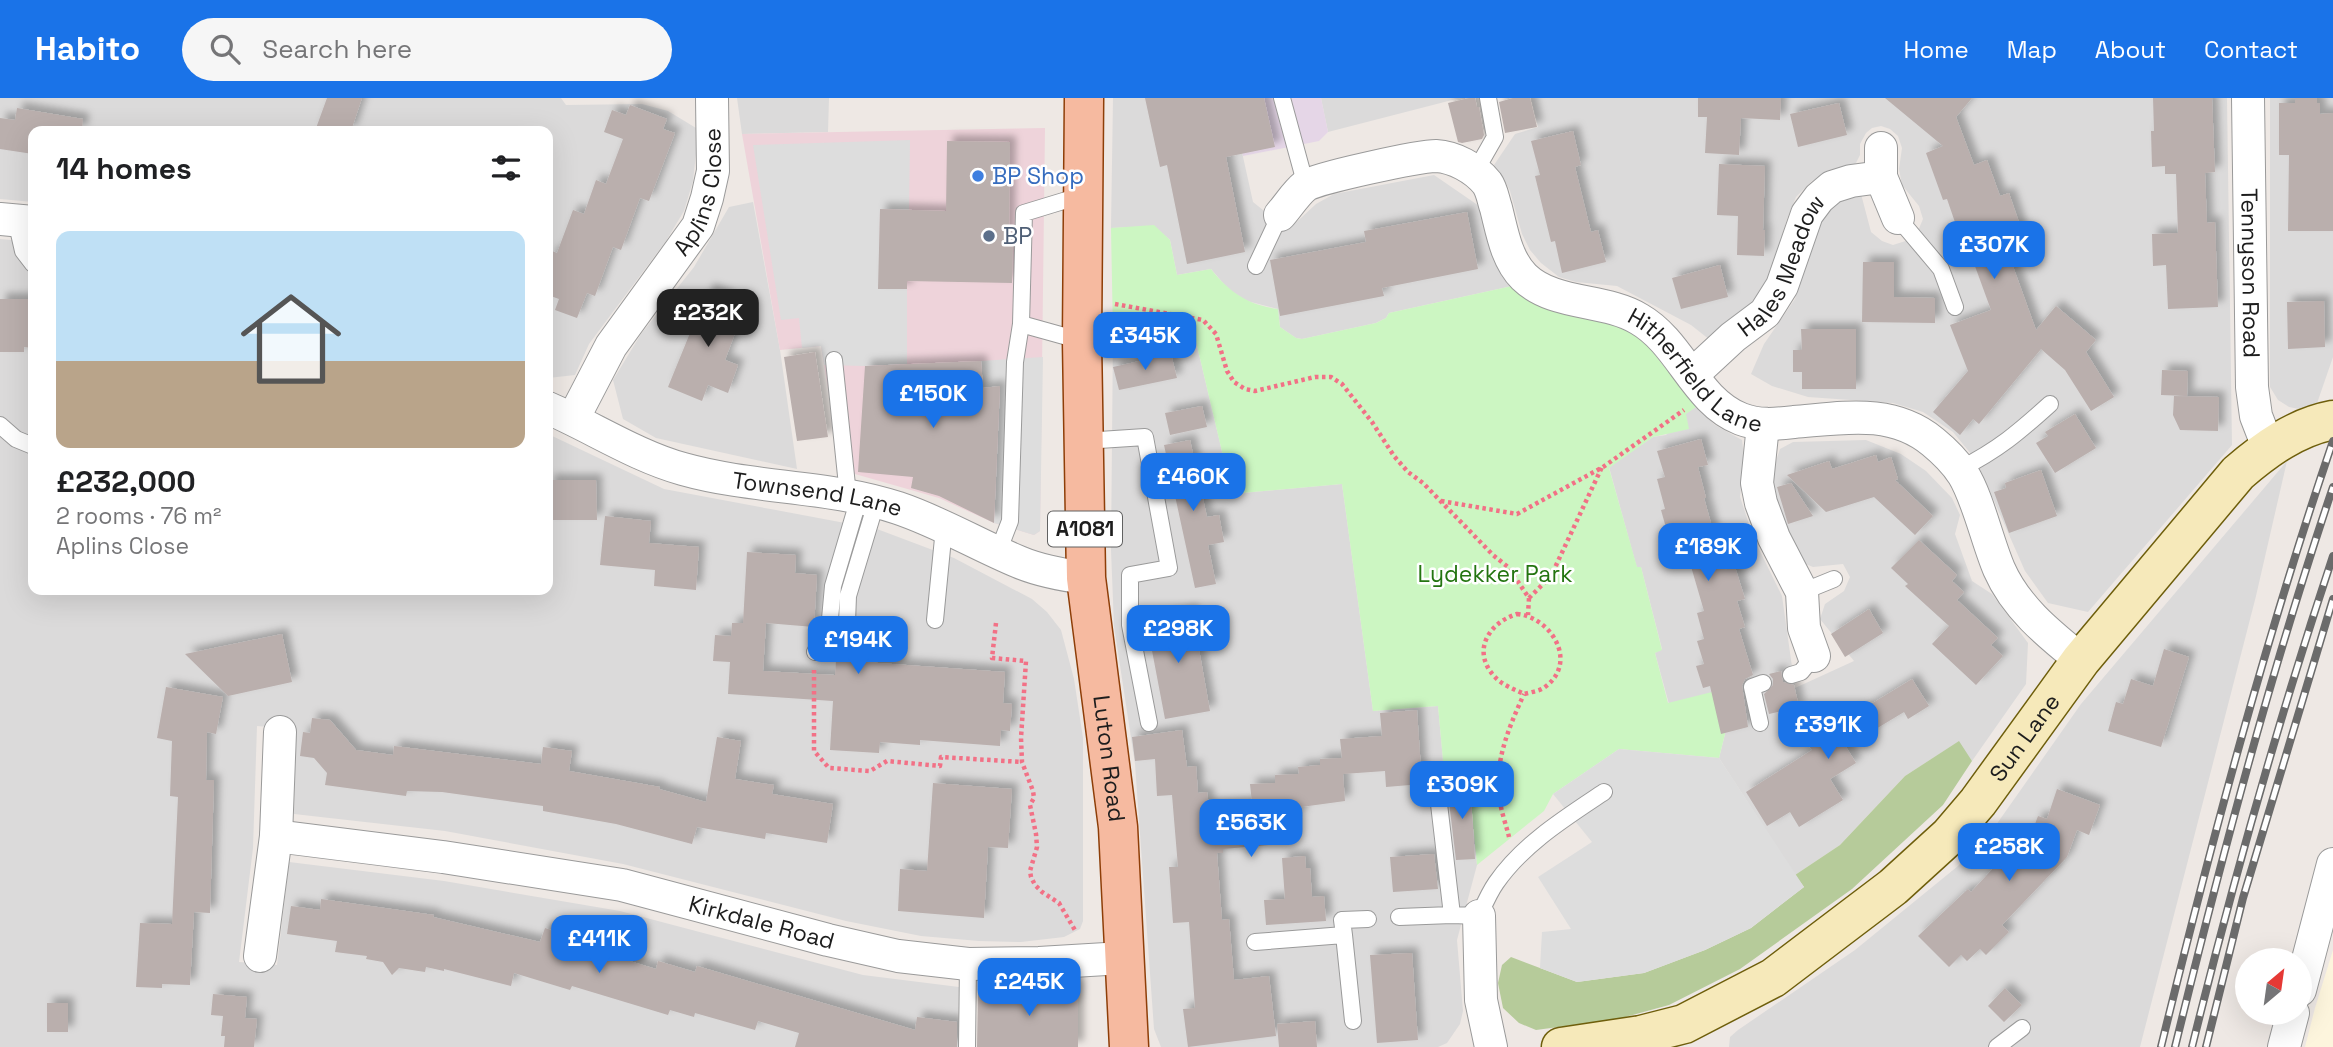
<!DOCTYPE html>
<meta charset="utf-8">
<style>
body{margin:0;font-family:"Space Grotesk",sans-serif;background:#f6f6f6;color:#202124;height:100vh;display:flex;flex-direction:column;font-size:26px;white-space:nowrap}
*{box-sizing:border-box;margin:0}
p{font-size:23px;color:#757577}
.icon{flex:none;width:38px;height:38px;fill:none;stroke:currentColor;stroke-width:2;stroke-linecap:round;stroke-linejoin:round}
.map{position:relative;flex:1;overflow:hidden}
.side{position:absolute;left:28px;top:28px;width:525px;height:469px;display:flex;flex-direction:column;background:#fff;border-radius:14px;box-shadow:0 7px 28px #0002}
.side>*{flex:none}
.needle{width:46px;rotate:29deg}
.controls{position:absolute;left:2235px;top:850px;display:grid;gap:14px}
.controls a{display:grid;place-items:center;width:77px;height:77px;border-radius:50%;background:#fff;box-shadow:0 7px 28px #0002;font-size:35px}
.price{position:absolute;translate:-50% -60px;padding:0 16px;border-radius:14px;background:#1a73e8;color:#fff;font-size:23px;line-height:46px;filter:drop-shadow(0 2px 4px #0008)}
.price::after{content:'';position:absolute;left:50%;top:42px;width:21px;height:16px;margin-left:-10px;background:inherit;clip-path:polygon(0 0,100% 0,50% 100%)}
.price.current{background:#222;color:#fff}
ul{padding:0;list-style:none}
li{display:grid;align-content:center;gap:14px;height:371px;padding:0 28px}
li+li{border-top:2px solid #e0e0e0}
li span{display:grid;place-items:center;height:217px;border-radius:14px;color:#555}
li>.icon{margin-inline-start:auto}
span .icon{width:126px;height:126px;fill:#fffc;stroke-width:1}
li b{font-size:30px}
h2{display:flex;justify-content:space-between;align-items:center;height:84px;padding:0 28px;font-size:30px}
header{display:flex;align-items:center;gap:42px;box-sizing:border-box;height:98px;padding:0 35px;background:#1a73e8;color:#fff}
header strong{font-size:33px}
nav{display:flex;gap:38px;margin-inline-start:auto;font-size:24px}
.search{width:490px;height:63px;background:#f6f6f6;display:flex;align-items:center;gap:18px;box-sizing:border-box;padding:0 24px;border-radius:38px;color:#757577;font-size:26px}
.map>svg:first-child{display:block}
.residential{fill:#dbdada}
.commercial{fill:#eed3da}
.industrial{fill:#e5d6e7}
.education{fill:#fdf5dd}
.forest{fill:#b6cb9a}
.park{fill:#ccf6c2}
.parking{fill:#ddd}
.building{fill:#baafad;filter:url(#shadow)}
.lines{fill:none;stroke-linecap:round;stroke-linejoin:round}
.lane-casing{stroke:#9a9a9a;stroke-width:18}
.street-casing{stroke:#9a9a9a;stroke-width:34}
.secondary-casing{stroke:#6e5e0b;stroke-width:41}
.primary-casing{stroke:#8e3e08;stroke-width:41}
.path{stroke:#f27186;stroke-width:4.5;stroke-dasharray:3.5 3.5;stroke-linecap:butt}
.lane{stroke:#fff;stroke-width:16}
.street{stroke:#fff;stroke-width:32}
.secondary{stroke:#f6e9ba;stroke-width:38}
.primary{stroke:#f6baa0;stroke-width:38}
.rail-casing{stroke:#6b6b6b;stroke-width:8}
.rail{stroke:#fff;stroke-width:5;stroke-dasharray:16;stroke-linecap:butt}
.shop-dot{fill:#3f7fe0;stroke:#fff;stroke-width:2.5}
.service-dot{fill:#5c6f8a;stroke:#fff;stroke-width:2.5}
.labels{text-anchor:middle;stroke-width:5;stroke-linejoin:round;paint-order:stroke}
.shield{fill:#fff;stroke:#616161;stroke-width:2}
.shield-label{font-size:21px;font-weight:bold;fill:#1d1d1d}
.shop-label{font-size:23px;fill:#366cbe;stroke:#fff;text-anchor:start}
.street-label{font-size:23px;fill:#1d1d1d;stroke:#fff}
.service-label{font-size:23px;fill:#4e5e75;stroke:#fff;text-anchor:start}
.park-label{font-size:23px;fill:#247511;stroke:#fff}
</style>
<header>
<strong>Habito</strong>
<div class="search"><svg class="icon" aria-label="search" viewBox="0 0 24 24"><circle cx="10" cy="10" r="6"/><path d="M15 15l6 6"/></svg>Search here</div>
<nav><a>Home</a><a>Map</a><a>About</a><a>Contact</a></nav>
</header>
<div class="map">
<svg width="2333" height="949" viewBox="0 0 2333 949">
<defs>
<filter id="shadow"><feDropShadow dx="6" dy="-6" stdDeviation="3.5" flood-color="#0004"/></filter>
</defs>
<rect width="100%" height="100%" fill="#eee8e4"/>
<path class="residential" d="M0,0H561L566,7L642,6L668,13L696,30L697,47L693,83L684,113L666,143L589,246L575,277L548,280V33H33V104L0,101Z
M737,0H829L828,34L742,36Z
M1113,0H1230L1253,104L1288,132L1316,106L1334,96L1434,77L1482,110L1512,188L1389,215L1386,220L1376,225L1302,241L1296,240L1280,229L1278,211L1247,203L1229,192L1211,171L1177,177L1170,142L1154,128L1111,130Z
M1321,0H1460L1328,34Z
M1531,0H2227L2232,347L2088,514L2048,505L2025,473L1976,362L1953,334L1923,314L1893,305L1808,299L1772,288L1751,276L1764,246L1795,201L1818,125L1841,100L1861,96L1871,134L1882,143L1893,147L1915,140L1923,121L1919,108L1902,87L1899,71L1902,50L1898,38L1890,31L1881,28L1872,30L1866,35L1860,46V57L1856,65L1850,71L1831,74L1812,83L1796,99L1787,121L1767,188L1757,203L1710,242L1691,227L1617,188L1576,184L1559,179L1541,165L1530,152L1522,136L1510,93L1504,81L1494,67L1515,36L1538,29Z
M2270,0H2333V259L2314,314L2289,309L2278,302L2270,289Z
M753,104L780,252L797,371L656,340L623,321L613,282L641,236L694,169L729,109Z
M0,141L33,144V492H548V336L664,391L877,431L954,460L1032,501L1047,514L1061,532L1074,581L1083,640V823L1080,831L1064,839L1021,844L979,843L921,838L846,823L623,766L445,733L294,716L295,631L257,628L253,750L239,864L277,867L289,764L444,783L620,813L863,877L959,889L958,949H0Z
M1194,235L1232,396L1342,386L1373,613L1438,608L1445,684L1448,686L1469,684L1477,767L1457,842L1463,913L1460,926L1447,945L1438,949H1161L1154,931L1135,666L1114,528L1111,452L1113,236Z
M1696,309L1715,327L1742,342L1744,359L1740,399L1754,441L1782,498L1795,590L1854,563L1820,521L1825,506L1844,493L1850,479L1843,466L1813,469L1801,464L1772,401V375L1780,351L1793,344L1866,342L1901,356L1926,373L1952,400L1960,417L1955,436L1972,483L1992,496L2028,545L2026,586L1972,663L1958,644L1905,678L1840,747L1795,777L1719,660L1725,636L1669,606L1655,555L1662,551L1641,469L1637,470L1609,369L1653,339L1666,337L1685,316Z
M2287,363L2256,498L2140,949H1729L1730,939L1738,932L1855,852L1958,768L1996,727L2081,606Z"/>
<path class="commercial" d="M1045,30L1040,433L1034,437L994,425L939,400L841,372L821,248L780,252L742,36Z"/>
<path class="industrial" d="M1230,0H1321L1328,34L1319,43L1243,58Z"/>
<path class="education" d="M2333,852V949H2305L2315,910Z"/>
<path class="forest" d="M1959,643L1972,663L1943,707L1852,791L1740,871L1669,907L1618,921L1536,932L1519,925L1503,910L1498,885L1502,867L1511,859L1577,884L1644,875L1705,852L1751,830L1804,789L1795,777L1840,747L1905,678Z"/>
<path class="park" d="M1154,127L1170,142L1177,177L1211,171C1229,194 1248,207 1278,211L1280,229L1296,240L1302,241L1376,225L1386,220L1389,215L1512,188L1623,228L1645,244L1696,309L1686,316L1689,331L1653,339L1609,370L1637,469H1641L1662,552L1655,555L1668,605L1716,593L1725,636L1719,660L1619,651L1553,696L1544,713L1477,767L1469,684L1447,686L1445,684L1438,608L1373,613L1342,386L1232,396L1194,235L1113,236L1111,130Z"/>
<path class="parking" d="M910,42L909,112L880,111L879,191H907V266L865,268L824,267L821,248L802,250L799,220L781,222L753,47Z
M1043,259L1040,433L1034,437L994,425L1000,289L983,290L981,263Z
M1619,651L1719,660L1804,789L1751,830L1705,852L1644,875L1577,884L1540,870L1542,834L1571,831L1538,779L1592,744L1553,696Z"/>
<path class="building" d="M327,0H362L351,33H315Z
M1145,0H1264L1275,49L1226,59L1245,154L1187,166L1167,67L1160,69Z
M1469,0H1475L1477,9H1479L1484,37L1482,41L1462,45L1458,44L1448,5Z
M1513,0H1530L1537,29L1505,35L1499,4Z
M1698,0H1781L1780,22L1741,20L1739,57L1705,55L1707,19H1698Z
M1885,0H1972L1956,19L1974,67L1987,62L2000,98L2009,95L2025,142L2006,149L2036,232L2056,208L2096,242L2086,254L2114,299L2091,313L2065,272L2041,251L1979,326L1973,321L1960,337L1933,314L1968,273L1950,227L1991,212L1972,160L1968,162L1947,101L1943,102L1926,55L1943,48Z
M2153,0H2212L2215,74L2205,75L2207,125L2215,124L2218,209L2168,211L2166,167L2153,168L2152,136L2178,135L2176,76H2165V68L2152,69L2151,33H2154Z
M2295,0H2317V5H2320V16L2333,15V133H2288L2289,57H2279V5H2295Z
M1839,5L1847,37L1798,49L1790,16Z
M630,7L667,21L663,31L675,35L649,103L640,100L621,152L613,149L595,198L587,195L577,220L555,212L559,201L548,197V166L552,153L557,155L573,112L584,116L596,82L606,86L623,41L604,34L612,12L626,17Z
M17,10L83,21L82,33H33V56L0,51V20L15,22Z
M1573,33L1581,67L1575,69L1591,134L1598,132L1606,164L1562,175L1555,143L1551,144L1535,78L1540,77L1531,43Z
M947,43L1010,44L1009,147H1013L1012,185L907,183V191H878L880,111L946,113Z
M1719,66L1765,68L1763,132H1765L1764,158L1737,157L1738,118L1717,117Z
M1467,114L1478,171L1382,190L1384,198L1280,218L1270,162L1366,144L1364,133Z
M1863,164H1894V199L1935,200V225L1862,224Z
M1720,167L1728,199L1681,211L1672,180Z
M708,191L729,199L726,208L743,214L725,262L738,267L728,295L708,287L702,303L668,289Z
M0,201H33V250L24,249V254H0Z
M2324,203L2325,249L2288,251L2287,204Z
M1801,231H1856V291H1802V274H1793V252H1802Z
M815,254L828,339L797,343L784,259Z
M1171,256L1177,280L1119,292L1113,269Z
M981,263L983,290L1000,288L994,425L939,398L911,390L913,379L858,374L865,268Z
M2162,272L2188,273L2187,298L2161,297Z
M2174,298L2219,299L2218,333L2180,332L2173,317Z
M1202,308L1207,329L1170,337L1165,315Z
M2075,316L2096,350L2055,375L2036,345L2048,338L2045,334Z
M1701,341L1708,367L1698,369L1706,400H1704L1724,472L1735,469L1745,501L1737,503L1745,529L1739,531L1753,577L1745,581L1742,587L1748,629L1721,636L1710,588L1703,590L1696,568L1704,566L1697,543L1704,541L1697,515L1704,513L1683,441L1670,444L1661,412L1665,411L1657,381L1665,379L1657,353Z
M1190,342L1207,419L1219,417L1224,444L1208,447L1216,486L1195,490L1164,347Z
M1876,357L1878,364L1891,359L1898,381L1895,382L1933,418L1915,437L1874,399L1826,414L1787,377L1829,363L1832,371Z
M2041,372L2057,418L2009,435L1994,394L2006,390L2005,385Z
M548,382H596L597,422H548Z
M1791,385L1813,418L1788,426L1777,389Z
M605,418L651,423L649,445L699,449L696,492L654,488L655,472L600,467Z
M1919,442L1957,477L1952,483L1964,494L1957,502L1998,540L1991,547L2003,558L1976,587L1932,546L1949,528L1905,488L1908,486L1891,470Z
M747,454L796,457L795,475L817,477L814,529L766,525L763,573L835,577L836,562L1005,574L1003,605L1012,606L1010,633L1001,632L1000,648L920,642V647L880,644L879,655L830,652L833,603L728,596L730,564L713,563L715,537L731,538L732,525H743Z
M1869,511L1883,535L1845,559L1831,536Z
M1192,512L1210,613L1165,621L1146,521Z
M282,536L292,584L228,598L185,556Z
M2164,551L2189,559L2161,649L2108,633L2116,604L2123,606L2131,581L2153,588Z
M1781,573L1783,584L1794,587L1799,609L1769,616L1764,596L1773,587V581L1769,576Z
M1912,581L1929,608L1908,621L1904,614L1846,649L1856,665L1830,681L1843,702L1799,729L1790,714L1767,728L1746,694L1812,652L1807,645Z
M166,589L223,599L216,636L207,634L206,682H214L210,815L194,814L190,887L162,886V890L136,889L140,825L172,826L178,699L170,698L172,643L157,640Z
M1417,612L1422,686L1386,689L1385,673L1343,676L1345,703L1301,709L1302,717L1277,718L1280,746L1223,751V755H1217L1222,822L1229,821L1234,882L1269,878L1276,938L1188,949L1183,911L1195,910L1189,824L1173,825L1169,769H1178L1172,697L1157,698L1155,661L1135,663L1132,639L1182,632L1187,669L1196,668L1198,695L1207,694L1209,708L1252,705L1250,686L1275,685V677L1299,676L1298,669L1320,667V661L1342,660L1340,641L1382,638L1380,615Z
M312,620L330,622L356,652L393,657L394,648L541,666L543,649L572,653L569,673L660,689L659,691L706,704L717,639L741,643L735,681L774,687L772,696L833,706L827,745L766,735L765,741L697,729L692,746L616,726L543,713V708L442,694L407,693L406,698L325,687L327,675L314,660L300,658L303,634L310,635Z
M933,685L1012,691L1008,750L988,749L984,820L898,813L900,771L927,773Z
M1470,685L1475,761L1456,762L1447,687Z
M2057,691L2100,707L2089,737L2077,732L2067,759L2002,827L2009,834L1986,857L1980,851L1967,863L1961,857L1949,869L1918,838L1968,791L1971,794L2013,749L2023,758L2038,718L2047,721Z
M1434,756L1438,791L1393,794L1390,759Z
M1305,758L1306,770H1310L1312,799L1324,798L1326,823L1266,827L1264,802L1285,801L1282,760Z
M321,801L434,817L433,819L540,844L545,830L615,853L613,858L656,871L658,863L695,874L697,868L915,932L917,919L957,924V949H795L799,935L758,923L755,932L695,915L694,919L670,912L668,917L572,888L570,892L514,875L511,888L444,871V873L426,869L425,874L399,870L392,877L383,864L366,861L367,858L335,854L337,843L287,836L291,808L320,812Z
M1412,855L1418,942L1377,945L1370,857Z
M1078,887V949H977L978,893H1031V888Z
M2005,890L2022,907L2004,924L1988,908Z
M213,896L247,899L245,920L257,921L254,949H224L225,938H221L223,918L211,917Z
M47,905H68V934H47Z
M1315,923L1317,949H1279L1277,926Z"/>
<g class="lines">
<defs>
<path id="lane" d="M1282,0L1306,88
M1475,74L1495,39L1488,0
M1898,120L1941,171L1955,209
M16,122L23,153L33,166
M1256,168L1280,117
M1082,243L1021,226L1024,115L1083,97
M834,262L848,397
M0,327L16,341L33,348
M1084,343L1145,339L1169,470L1130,477V527L1149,625
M1960,371C1998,352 2019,334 2050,306
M998,454L1010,423L1015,264L1021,226
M1802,494L1834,481
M935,522L944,430
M846,551L848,498L876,405
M815,554L829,532L833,488L859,400
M1791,577L1801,574L1814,558
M1760,625L1752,589L1763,585
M1437,689L1452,817
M1399,819L1452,817L1479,818C1484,807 1489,795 1496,785C1523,746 1565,720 1604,694
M1344,837L1353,923
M1255,844L1344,837L1342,822L1368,821
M967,949L968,866
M1997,949L2022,930"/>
<g id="street">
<path id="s1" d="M2248,0L2252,289L2256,318L2268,349"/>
<path d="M1881,79V50"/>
<path id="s2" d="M1280,117C1288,108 1296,95 1305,88C1317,80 1419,58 1436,58C1454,59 1475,70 1487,85C1492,92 1493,101 1496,110C1502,133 1506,161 1524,179C1554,208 1604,200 1639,221C1681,245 1695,303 1741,321C1759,328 1776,326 1794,324C1843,320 1892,310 1933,344C1944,353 1955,364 1963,376C1978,400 1987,443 1999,471C2016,510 2049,536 2081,562"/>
<path d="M0,121L33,124"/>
<path id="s3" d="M1692,277L1733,239L1765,215L1782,188L1807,116L1819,100L1832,89L1851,83L1881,79L1898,120"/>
<path id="s4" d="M548,310C592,329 636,358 683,371C754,391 829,387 898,410C940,424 978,447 1019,464C1040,473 1063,477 1086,480"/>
<path id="s5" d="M573,321L611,248L698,128L707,100L713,73L712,0"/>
<path d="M1763,327L1757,385L1761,405L1774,440L1802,494L1804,530L1814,558"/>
<path id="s6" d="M276,738L443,759L622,787L828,842L898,858L968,866L1039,865L1123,860"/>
<path d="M1479,818L1481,902L1491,949"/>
<path d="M260,858L276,738L280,634"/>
<path d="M2300,892L2333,766"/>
<path d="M2284,949L2293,915"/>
</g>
<g id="secondary">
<path id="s7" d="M1561,949L1641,937L1684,926L1773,880L1893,789L1949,738L1978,704L2081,562L2238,375C2266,351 2296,329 2333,322"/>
</g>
<g id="primary">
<path id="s8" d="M1084,0L1082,243L1086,480L1118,729L1129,949"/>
</g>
</defs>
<use href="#lane" class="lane-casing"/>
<use href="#street" class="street-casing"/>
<use href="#secondary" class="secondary-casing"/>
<use href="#primary" class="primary-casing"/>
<path class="path" d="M1115,206L1203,222L1216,236L1227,273L1234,284L1245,291L1255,293L1315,279H1331L1342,286L1372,324L1394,358L1408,374L1423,385L1493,457L1508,469L1529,500L1528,517
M1441,403L1517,416L1603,369L1684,312
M1529,500L1551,478L1602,369
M1517,516C1551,519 1579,564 1545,589C1540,593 1531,594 1524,596C1514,591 1502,587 1495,579C1471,554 1488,525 1517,516Z
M996,525L992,560L1026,563L1021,640L1022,664L1033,693L1034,700L1030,707L1036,736L1037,749L1030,773L1031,779L1035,787L1042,794L1059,805L1076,834
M814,572V653L829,670L870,673L887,663L940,668L941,659L1022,664
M1509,739C1506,726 1500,711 1499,696C1495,661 1510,627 1524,596"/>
<use href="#lane" class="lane"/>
<use href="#street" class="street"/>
<use href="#secondary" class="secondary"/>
<use href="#primary" class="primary"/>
<defs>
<path id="rail" d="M2161,949C2211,745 2265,542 2333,343
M2175,949C2221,761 2271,573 2333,389
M2192,949C2233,783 2279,620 2333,458
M2206,949L2243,800L2333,501"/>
</defs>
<use href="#rail" class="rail-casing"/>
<use href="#rail" class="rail"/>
</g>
<circle class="shop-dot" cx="978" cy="78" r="7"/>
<circle class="service-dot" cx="989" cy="138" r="7"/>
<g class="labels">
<rect class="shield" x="1048" y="413.5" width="74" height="35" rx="5"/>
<g class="shield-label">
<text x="1085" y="438">A1081</text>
</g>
<g class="shop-label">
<text x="992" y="86">BP Shop</text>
</g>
<g class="street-label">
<text dy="8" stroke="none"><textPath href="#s5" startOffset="264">Aplins Close</textPath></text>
<text dy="8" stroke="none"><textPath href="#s3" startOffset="145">Hales Meadow</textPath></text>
<text dy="8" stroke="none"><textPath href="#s1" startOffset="175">Tennyson Road</textPath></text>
<text dy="8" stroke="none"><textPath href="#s2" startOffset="536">Hitherfield Lane</textPath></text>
<text dy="8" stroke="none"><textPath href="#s4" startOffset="285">Townsend Lane</textPath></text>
<text dy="8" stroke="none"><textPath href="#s7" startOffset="576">Sun Lane</textPath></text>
<text dy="8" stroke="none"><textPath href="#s8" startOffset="662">Luton Road</textPath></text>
<text dy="8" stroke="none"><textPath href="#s6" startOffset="494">Kirkdale Road</textPath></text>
</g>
<g class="service-label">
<text x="1003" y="146">BP</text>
</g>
<g class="park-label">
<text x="1495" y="484">Lydekker Park</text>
</g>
</g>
</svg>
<div class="controls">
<a><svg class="needle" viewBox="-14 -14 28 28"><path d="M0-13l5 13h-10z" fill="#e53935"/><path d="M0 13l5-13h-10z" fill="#757577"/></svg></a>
</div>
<b class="price" style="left:1994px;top:183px">£307K</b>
<b class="price current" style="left:708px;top:251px">£232K</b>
<b class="price" style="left:1145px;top:274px">£345K</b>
<b class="price" style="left:933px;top:332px">£150K</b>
<b class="price" style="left:1193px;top:415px">£460K</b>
<b class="price" style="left:1708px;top:485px">£189K</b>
<b class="price" style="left:1178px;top:567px">£298K</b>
<b class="price" style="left:858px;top:578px">£194K</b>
<b class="price" style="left:1828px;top:663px">£391K</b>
<b class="price" style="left:1462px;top:723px">£309K</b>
<b class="price" style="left:1251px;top:761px">£563K</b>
<b class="price" style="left:2009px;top:785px">£258K</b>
<b class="price" style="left:599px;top:877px">£411K</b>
<b class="price" style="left:1029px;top:920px">£245K</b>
<section class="side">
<h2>14 homes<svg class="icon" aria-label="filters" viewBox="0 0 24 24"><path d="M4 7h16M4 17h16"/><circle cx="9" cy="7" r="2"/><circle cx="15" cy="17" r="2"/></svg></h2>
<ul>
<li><span style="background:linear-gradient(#bfe0f5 60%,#b9a48a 0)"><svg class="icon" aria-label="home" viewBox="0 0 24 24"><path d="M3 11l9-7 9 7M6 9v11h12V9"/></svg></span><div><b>£232,000</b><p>2 rooms · 76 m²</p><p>Aplins Close</p></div></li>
</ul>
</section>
</div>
